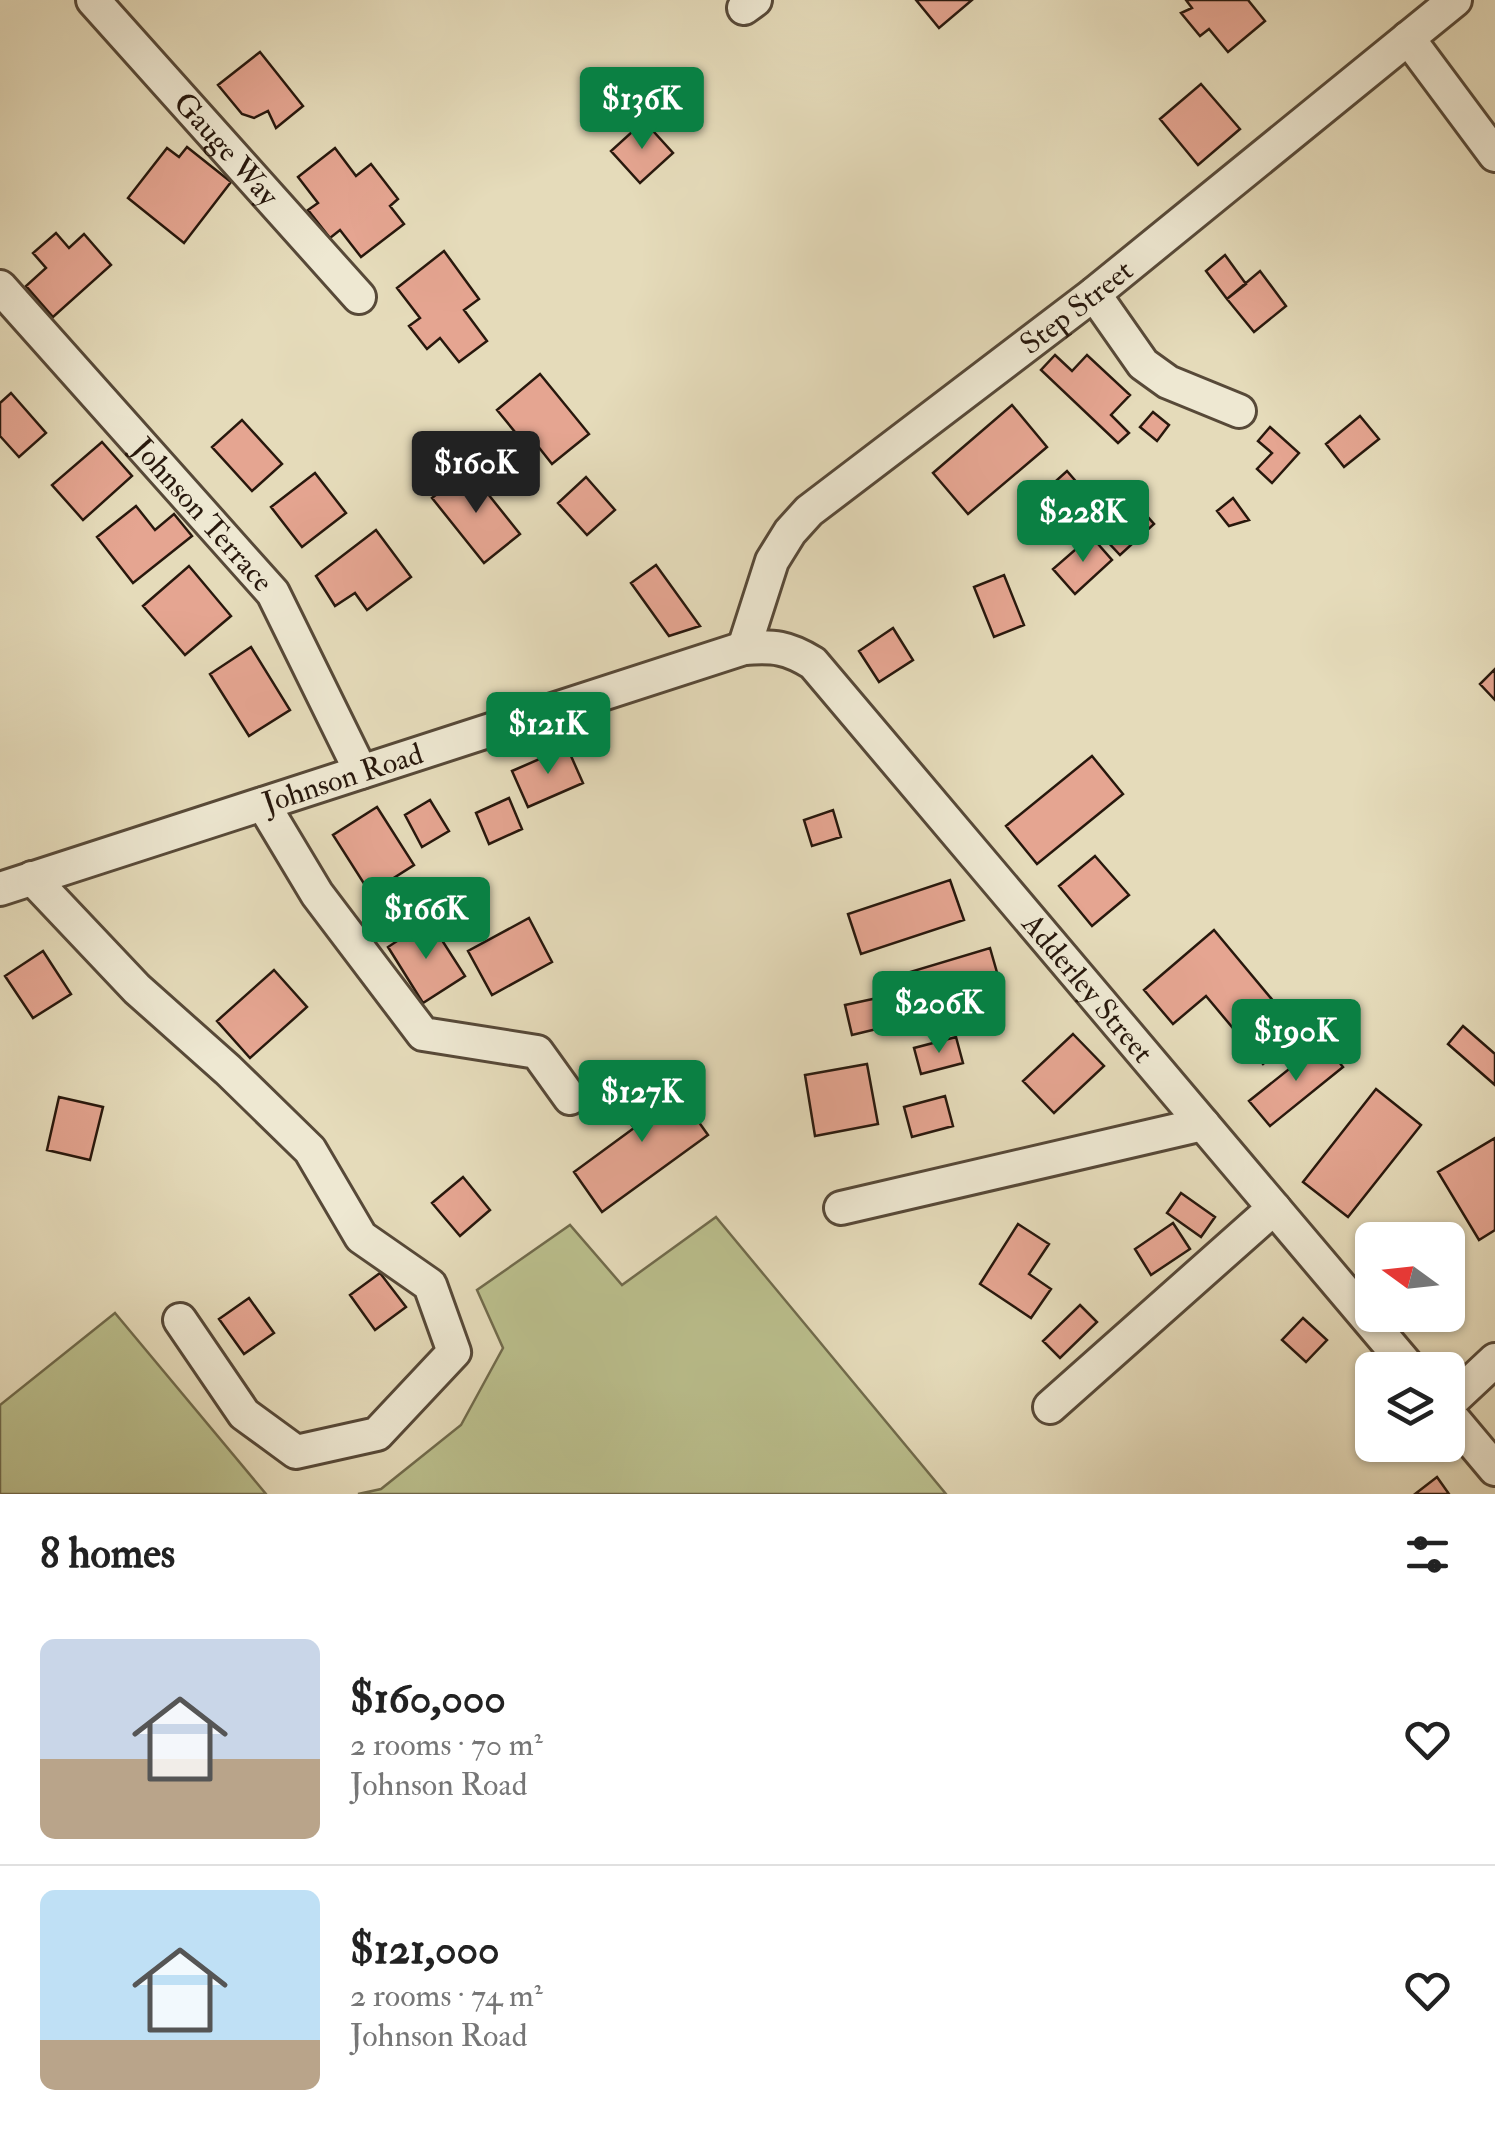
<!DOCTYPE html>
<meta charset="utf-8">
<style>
body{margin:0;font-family:"IM FELL Double Pica",serif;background:#f6f6f6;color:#222;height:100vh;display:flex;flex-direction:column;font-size:38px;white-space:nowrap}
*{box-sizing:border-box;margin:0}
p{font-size:32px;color:#767676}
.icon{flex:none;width:55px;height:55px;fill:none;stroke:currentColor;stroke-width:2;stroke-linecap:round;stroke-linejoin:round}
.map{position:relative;height:1494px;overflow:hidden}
.panel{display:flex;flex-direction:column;background:#fff;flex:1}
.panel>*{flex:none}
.needle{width:65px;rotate:285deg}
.controls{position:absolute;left:1355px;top:1222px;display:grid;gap:20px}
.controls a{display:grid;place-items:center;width:110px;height:110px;border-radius:15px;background:#fff;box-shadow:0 2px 8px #0004;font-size:50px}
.price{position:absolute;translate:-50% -85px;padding:0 22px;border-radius:10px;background:#0b8043;color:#fff;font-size:32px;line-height:65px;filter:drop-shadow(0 2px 5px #0008)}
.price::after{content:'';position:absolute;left:50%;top:60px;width:30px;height:22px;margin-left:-15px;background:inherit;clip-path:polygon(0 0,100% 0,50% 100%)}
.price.on{background:#222;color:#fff}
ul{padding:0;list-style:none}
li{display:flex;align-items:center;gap:30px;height:250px;padding:0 40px}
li+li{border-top:2px solid #e0e0e0}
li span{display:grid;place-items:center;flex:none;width:280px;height:200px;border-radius:15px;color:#555}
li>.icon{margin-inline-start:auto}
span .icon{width:120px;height:120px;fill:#fffc;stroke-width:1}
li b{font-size:42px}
h2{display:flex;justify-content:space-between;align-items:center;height:120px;padding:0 40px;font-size:42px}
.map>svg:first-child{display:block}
.green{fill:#babe8c;stroke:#716b4c;stroke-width:2.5}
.building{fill:#e5a591;stroke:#28180d;stroke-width:2.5}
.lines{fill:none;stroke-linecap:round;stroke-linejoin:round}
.minor-casing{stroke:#574938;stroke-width:38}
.minor{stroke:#eee8d2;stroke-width:32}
.labels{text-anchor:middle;stroke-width:8;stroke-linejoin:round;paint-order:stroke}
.street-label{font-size:30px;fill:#28180d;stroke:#eee8d2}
</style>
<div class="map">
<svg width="1495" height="1494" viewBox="0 0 1495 1494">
<rect width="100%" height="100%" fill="#e5dbba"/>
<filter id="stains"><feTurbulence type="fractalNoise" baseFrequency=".002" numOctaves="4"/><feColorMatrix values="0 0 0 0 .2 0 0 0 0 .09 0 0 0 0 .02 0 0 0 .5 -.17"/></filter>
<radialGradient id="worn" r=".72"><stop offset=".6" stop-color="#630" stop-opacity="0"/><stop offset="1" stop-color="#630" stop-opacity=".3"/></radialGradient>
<path class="green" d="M716,1217L946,1494H358L381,1489L461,1425L503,1348L477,1290L570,1225L622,1285Z
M115,1313L266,1494H0V1405Z"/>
<path class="building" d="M916,0H972L939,28Z
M1186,0H1248L1265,21L1228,52L1209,29L1200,36L1181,13L1192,8Z
M260,52L303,106L276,128L268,111L254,118L242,114L218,85Z
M1201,84L1240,129L1198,165L1160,119Z
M644,121L673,153L640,183L611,151Z
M187,147L231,182L184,243L128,198L167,148L179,157Z
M335,148L356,176L371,164L398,199L390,206L404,224L361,257L340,230L330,238L308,210L318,203L298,177Z
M56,233L69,248L84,234L111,265L53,317L26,286L46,268L33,253Z
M444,251L479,299L464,310L487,341L459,362L440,338L427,349L409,326L420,318L397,288Z
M1225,255L1246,284L1227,299L1206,271Z
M1260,271L1286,306L1254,332L1227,299Z
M1055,355L1072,371L1087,355L1130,395L1111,415L1129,433L1118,443L1041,370Z
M540,374L589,434L552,464L537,445L529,449L497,410Z
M11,393L46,433L19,457L0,436V403Z
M1012,405L1047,447L968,514L933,473Z
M1153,412L1169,425L1157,441L1140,427Z
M1360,416L1379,439L1344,467L1326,444Z
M242,420L282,464L252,491L212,447Z
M1270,427L1299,453L1272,483L1257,469L1272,453L1258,441Z
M102,442L132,476L83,520L52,485Z
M468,469L520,534L484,563L432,498Z
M1067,471L1091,499L1042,542L1024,522L1054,495L1048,488Z
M315,473L346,513L302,547L271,507Z
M586,477L615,510L587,535L558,503Z
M1233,498L1249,520L1229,526L1217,511Z
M136,506L155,530L174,514L192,536L133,583L97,537Z
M1139,507L1154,524L1120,555L1092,525L1106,512L1119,526Z
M376,530L411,577L367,610L355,593L335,606L316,576Z
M1091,536L1112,560L1075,594L1053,569Z
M656,565L700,626L669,636L631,583Z
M189,566L231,616L185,655L143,606Z
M1004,575L1024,625L994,637L974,587Z
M893,628L913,660L879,682L859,651Z
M251,647L290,710L249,736L210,674Z
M1495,669V700L1480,684Z
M567,747L583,783L528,807L512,771Z
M1092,756L1123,794L1037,864L1006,826Z
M509,798L522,829L489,844L476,813Z
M430,800L449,831L422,847L405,815Z
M377,807L414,865L370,893L333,835Z
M833,810L841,837L812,846L804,820Z
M1095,856L1129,895L1092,926L1059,886Z
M950,880L964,920L861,954L848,914Z
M529,918L552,962L492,995L468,951Z
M429,920L465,976L423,1003L388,947Z
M1214,930L1300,1033L1263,1064L1206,996L1173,1024L1144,990Z
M990,948L1002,990L922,1014L910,972Z
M43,951L71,994L33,1018L5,976Z
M274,970L307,1007L250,1058L217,1021Z
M882,997L889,1026L852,1035L845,1005Z
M1463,1026L1495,1054V1085L1448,1044Z
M1073,1034L1104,1066L1054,1113L1023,1081Z
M956,1037L963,1063L921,1074L914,1048Z
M1323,1042L1343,1067L1270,1126L1249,1101Z
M867,1064L878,1124L815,1136L805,1075Z
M666,1076L708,1135L602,1212L574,1172L634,1128L620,1109Z
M1376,1089L1421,1125L1348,1217L1303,1182Z
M945,1096L953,1126L912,1137L904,1107Z
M59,1097L103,1107L90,1160L47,1150Z
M1495,1138V1230L1479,1240L1438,1172Z
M463,1177L490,1210L460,1236L432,1203Z
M1181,1193L1215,1217L1201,1237L1167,1213Z
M1173,1223L1190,1249L1151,1275L1135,1249Z
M1018,1224L1049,1244L1029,1274L1051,1289L1031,1318L980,1284Z
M380,1273L406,1307L375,1330L350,1295Z
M249,1298L274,1333L244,1354L219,1319Z
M1080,1305L1097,1322L1060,1358L1043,1341Z
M1303,1318L1327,1340L1306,1362L1282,1340Z
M1437,1477L1449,1494H1415Z"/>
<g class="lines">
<defs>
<g id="minor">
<path id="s1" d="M93,0L359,297"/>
<path d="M744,8L755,0"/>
<path d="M1408,38L1495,155"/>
<path id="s2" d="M0,287L273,593L361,772"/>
<path d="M1094,294L1143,364L1168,382L1239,411"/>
<path id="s3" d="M744,648L772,561L790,532L809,511L1094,294L1455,0"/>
<path d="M263,804L317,894L423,1034L537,1052L570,1098"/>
<path d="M32,878L137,989L228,1070L310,1150L361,1237L430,1285L454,1352L377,1434L296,1452L244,1414L180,1320"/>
<path id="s4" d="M0,889L744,648C774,646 787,647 813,663L1411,1370"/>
<path d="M841,1208L1203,1124"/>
<path d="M1448,1404L1495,1360"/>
<path d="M1050,1407L1274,1208"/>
<path d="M1448,1413L1495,1469"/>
</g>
</defs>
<use href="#minor" class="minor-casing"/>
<use href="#minor" class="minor"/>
</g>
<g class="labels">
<g class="street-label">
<text dy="10" stroke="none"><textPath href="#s1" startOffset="200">Gauge Way</textPath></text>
<text dy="10" stroke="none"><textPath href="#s3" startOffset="490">Step Street</textPath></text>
<text dy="10" stroke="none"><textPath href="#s2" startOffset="305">Johnson Terrace</textPath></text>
<text dy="10" stroke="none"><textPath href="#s4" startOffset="360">Johnson Road</textPath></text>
<text dy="10" stroke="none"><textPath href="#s4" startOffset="1280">Adderley Street</textPath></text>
</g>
</g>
<rect width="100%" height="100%" filter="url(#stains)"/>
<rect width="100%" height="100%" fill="url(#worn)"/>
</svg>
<div class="controls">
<a><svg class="needle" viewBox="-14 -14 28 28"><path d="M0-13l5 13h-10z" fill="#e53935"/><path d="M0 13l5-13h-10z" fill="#767676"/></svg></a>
<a><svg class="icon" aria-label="layers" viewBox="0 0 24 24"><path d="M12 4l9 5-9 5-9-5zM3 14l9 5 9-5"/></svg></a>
</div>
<b class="price" style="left:642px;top:152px">$136K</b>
<b class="price on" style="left:476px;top:516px">$160K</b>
<b class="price" style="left:1083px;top:565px">$228K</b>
<b class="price" style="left:548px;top:777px">$121K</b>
<b class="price" style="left:426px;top:962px">$166K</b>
<b class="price" style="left:939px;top:1056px">$206K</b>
<b class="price" style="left:1296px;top:1084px">$190K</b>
<b class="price" style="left:642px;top:1145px">$127K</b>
</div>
<section class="panel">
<h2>8 homes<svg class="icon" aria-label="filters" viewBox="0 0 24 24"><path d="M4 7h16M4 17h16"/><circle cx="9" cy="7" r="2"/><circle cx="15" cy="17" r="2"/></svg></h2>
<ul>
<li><span style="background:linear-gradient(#c9d6e8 60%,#b9a48a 0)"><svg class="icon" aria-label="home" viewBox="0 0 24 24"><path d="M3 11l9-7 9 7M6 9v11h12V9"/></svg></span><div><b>$160,000</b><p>2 rooms · 70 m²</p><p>Johnson Road</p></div><svg class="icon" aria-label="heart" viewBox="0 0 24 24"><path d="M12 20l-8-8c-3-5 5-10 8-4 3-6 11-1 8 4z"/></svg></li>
<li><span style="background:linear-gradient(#bfe0f5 75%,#b9a48a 0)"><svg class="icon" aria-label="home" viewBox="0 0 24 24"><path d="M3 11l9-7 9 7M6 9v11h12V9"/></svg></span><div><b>$121,000</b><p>2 rooms · 74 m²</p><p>Johnson Road</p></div><svg class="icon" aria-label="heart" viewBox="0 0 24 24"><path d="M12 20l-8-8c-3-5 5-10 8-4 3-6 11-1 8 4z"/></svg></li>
</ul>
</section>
